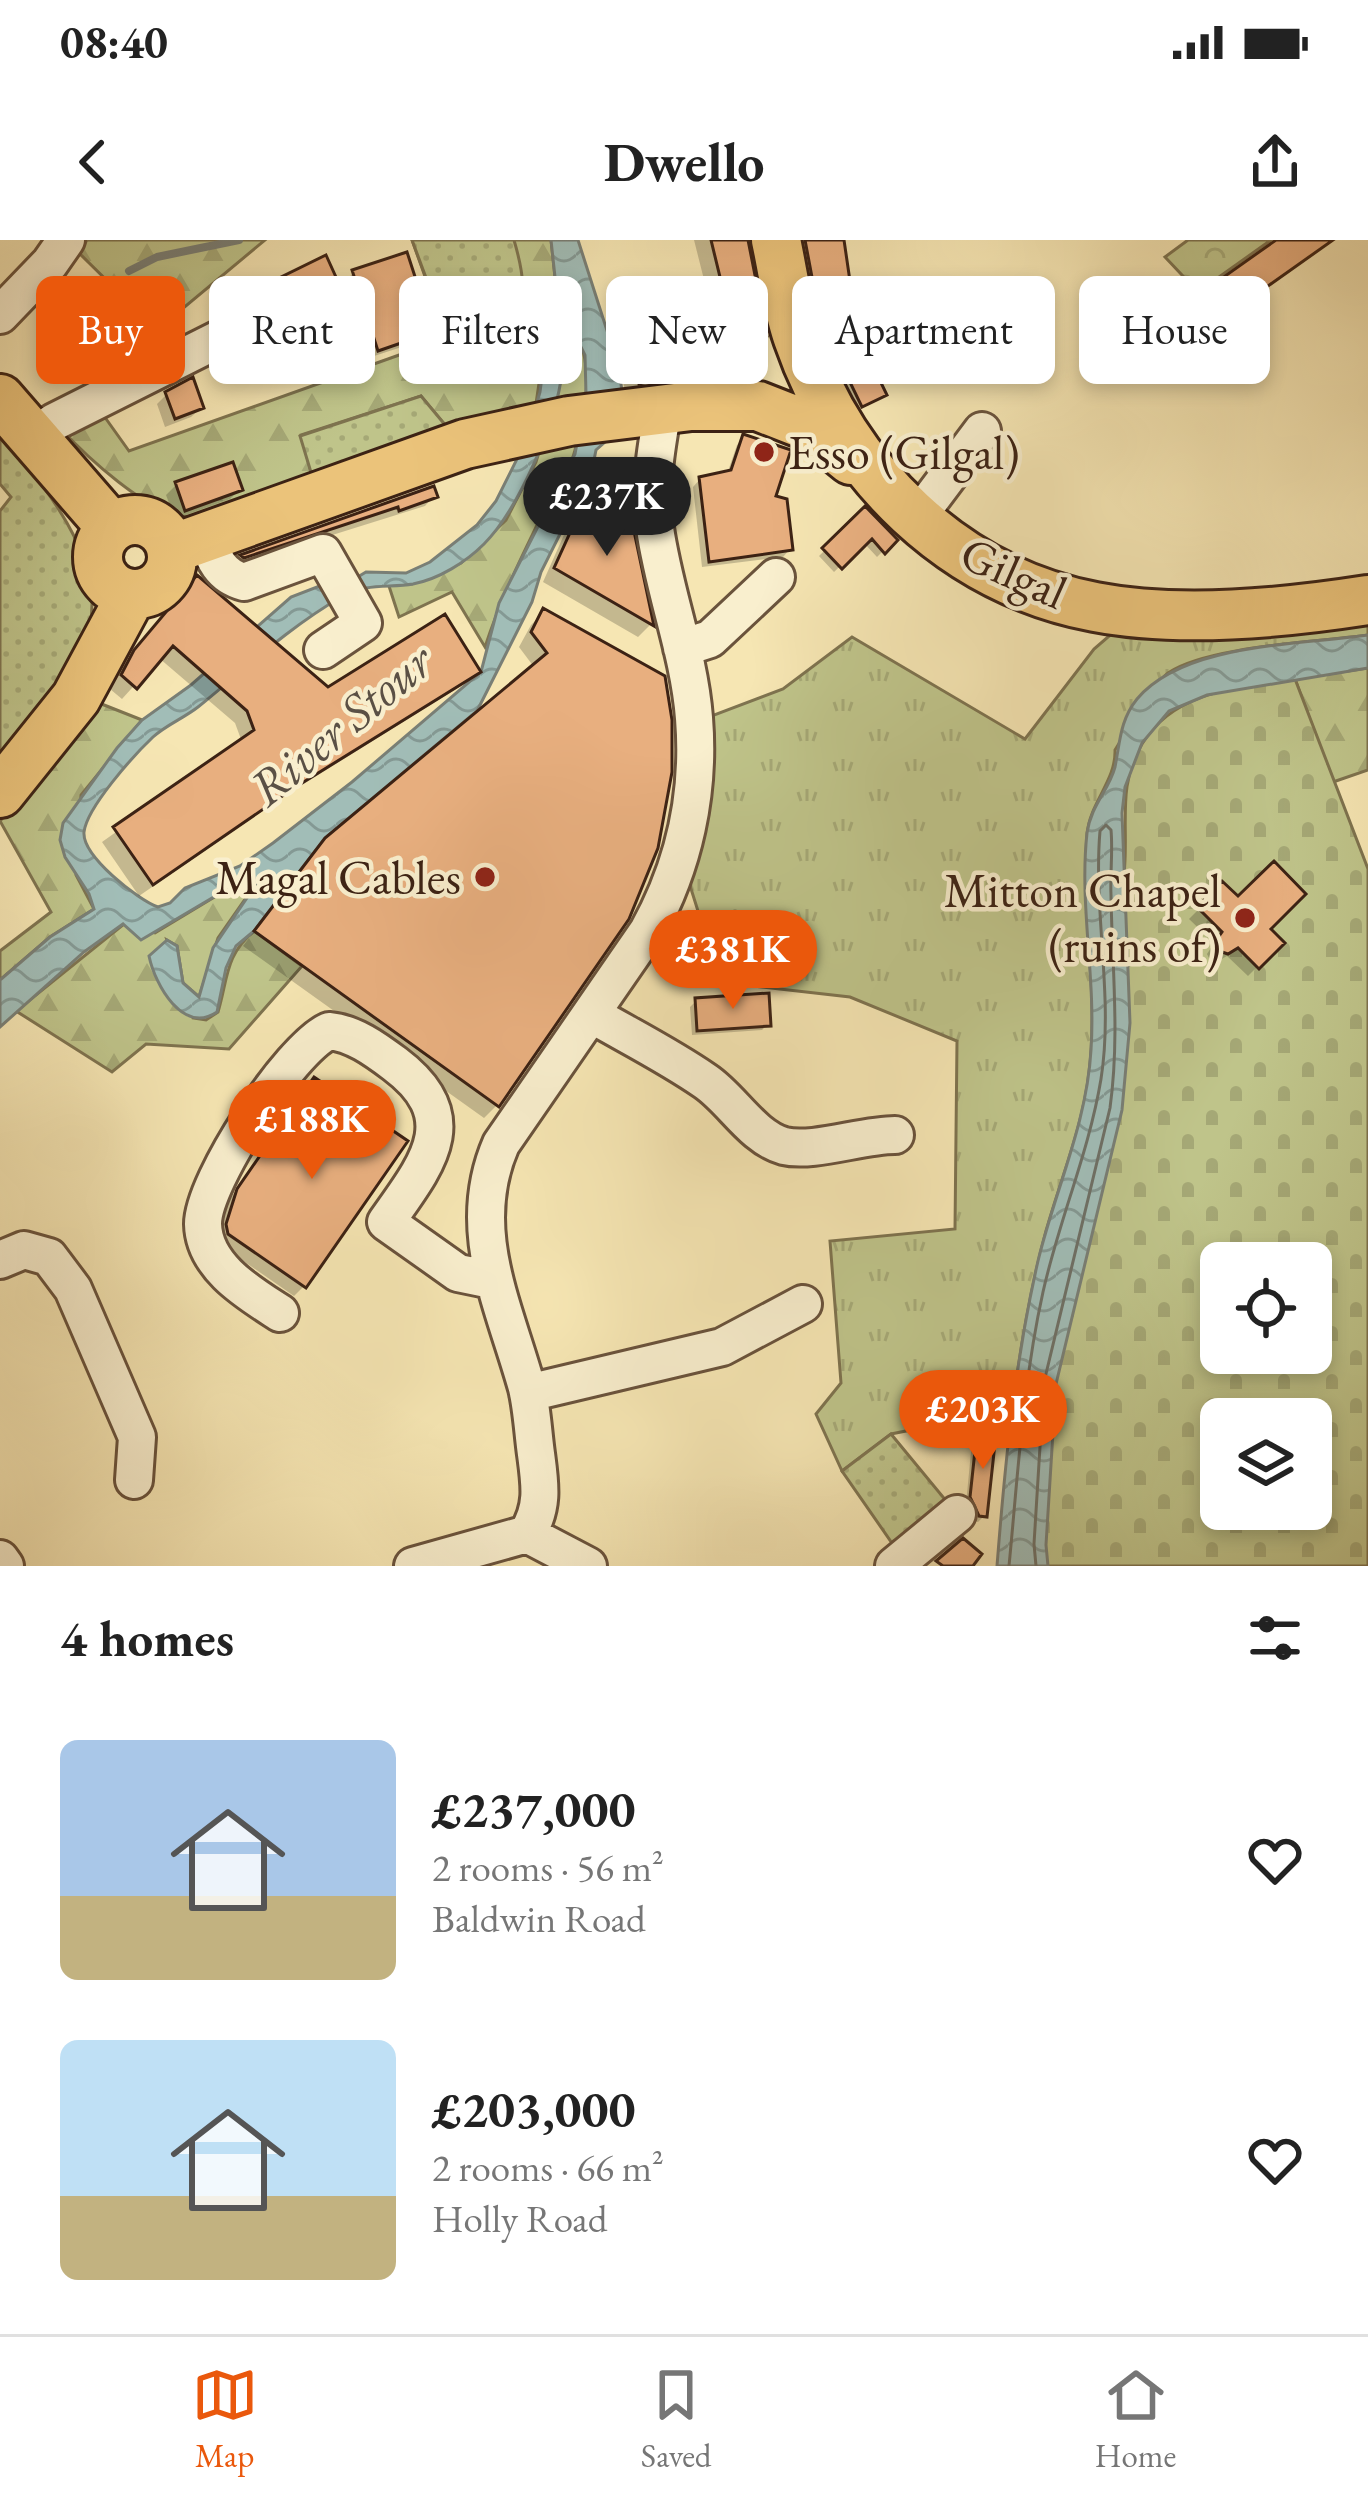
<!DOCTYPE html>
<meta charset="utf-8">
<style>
body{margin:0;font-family:"EB Garamond",serif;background:#f2f2f2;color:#222;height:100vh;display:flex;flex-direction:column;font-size:45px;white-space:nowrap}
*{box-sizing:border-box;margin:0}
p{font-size:39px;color:#767676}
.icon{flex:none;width:66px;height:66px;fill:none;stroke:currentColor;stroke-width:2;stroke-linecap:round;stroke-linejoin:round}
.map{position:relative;height:1326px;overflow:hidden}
.drawer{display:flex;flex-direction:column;background:#fff;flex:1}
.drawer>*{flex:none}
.banner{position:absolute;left:36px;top:36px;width:1296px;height:108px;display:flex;gap:24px}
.fabs{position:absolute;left:1200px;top:1002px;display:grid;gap:24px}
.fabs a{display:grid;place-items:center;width:132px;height:132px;border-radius:18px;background:#fff;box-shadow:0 6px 18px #0003;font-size:60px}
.price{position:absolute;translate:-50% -102px;padding:0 27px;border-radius:42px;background:#ea580c;color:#fff;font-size:39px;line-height:78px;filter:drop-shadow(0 3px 6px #0008)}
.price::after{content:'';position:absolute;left:50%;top:72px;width:36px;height:27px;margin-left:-18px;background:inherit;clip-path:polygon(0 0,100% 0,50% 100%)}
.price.on{background:#222;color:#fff}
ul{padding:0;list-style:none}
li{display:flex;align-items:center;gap:36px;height:300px;padding:0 60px}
li span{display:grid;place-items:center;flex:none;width:336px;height:240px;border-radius:18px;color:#555}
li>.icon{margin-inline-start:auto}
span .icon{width:144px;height:144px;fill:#fffc;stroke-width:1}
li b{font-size:51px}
h2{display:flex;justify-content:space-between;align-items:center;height:144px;padding:0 60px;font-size:51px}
.tag{padding:0 42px;border-radius:18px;background:#fff;box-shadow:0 6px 18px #0003;font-size:42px;line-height:108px}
.tag.on{background:#ea580c;color:#fff}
.status{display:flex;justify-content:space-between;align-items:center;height:84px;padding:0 60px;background:#fff;direction:ltr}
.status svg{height:33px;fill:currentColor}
header{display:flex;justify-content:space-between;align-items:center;height:156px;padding:0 60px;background:#fff;font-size:54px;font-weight:700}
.dock{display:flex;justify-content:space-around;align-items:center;height:168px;border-top:3px solid #e0e0e0;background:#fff;font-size:33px;color:#767676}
.dock a{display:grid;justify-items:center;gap:6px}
.dock .on{color:#ea580c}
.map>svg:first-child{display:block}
.grass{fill:url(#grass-tufts);stroke:#7e734f;stroke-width:3}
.forest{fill:url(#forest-firs);stroke:#7e734f;stroke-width:3}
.cemetery{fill:url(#cemetery-stones);stroke:#7e734f;stroke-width:3;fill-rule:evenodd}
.park{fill:url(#park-crowns);stroke:#7e734f;stroke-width:3}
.garden{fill:url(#garden-dots);stroke:#7e734f;stroke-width:3}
.water{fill:url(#water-waves);stroke:#797f76;stroke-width:3;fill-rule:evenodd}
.shadow{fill:#0003}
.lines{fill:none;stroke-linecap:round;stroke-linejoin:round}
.shore{stroke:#6e7066;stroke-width:3}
.stream{stroke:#797f76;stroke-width:8}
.building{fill:#e8af7f;stroke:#3c2214;stroke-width:3}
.minor-casing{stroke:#6a533c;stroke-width:42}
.major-casing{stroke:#3c2214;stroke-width:54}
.minor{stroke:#f9efce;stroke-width:36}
.major{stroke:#ebc37a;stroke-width:48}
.poi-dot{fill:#8f2418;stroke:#f9efce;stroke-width:4.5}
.labels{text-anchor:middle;stroke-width:9;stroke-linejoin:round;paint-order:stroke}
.poi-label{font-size:48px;fill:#3c2214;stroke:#f9efce;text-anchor:end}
.street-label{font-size:48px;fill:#3c2214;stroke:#f9efce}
.water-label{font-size:51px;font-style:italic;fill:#5a5045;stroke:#f9efce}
</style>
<div class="status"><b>08:40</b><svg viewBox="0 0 49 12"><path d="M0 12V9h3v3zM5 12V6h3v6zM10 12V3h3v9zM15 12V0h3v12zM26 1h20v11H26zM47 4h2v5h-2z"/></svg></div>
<header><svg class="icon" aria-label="back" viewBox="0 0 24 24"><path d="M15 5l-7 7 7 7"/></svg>Dwello<svg class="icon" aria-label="share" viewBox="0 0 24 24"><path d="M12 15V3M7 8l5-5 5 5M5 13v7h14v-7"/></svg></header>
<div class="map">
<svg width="1368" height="1326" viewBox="0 0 1368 1326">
<defs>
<pattern id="grass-tufts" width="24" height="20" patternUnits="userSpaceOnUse" patternTransform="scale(3)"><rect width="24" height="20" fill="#bfc48a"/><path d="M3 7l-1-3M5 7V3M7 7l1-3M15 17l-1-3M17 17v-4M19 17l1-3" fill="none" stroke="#a5a876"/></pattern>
<pattern id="forest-firs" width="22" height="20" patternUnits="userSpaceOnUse" patternTransform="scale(3)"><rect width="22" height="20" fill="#bfc48a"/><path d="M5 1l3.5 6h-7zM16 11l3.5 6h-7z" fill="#a5a876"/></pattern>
<pattern id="cemetery-stones" width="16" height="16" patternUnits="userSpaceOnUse" patternTransform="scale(3)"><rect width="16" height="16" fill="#bfc48a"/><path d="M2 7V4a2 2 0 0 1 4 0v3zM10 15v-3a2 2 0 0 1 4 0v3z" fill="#a5a876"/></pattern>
<pattern id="park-crowns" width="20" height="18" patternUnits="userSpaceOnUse" patternTransform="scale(3)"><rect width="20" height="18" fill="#bfc48a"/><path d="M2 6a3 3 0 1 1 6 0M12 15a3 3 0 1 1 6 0" fill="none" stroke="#a5a876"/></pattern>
<pattern id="garden-dots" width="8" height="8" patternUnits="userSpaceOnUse" patternTransform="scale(3)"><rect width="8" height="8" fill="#bfc48a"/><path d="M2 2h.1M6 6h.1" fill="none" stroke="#a5a876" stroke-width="1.8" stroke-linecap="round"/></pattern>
<pattern id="water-waves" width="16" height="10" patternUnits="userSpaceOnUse" patternTransform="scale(3)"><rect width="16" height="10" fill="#a1bdb7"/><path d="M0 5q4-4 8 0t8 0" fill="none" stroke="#849994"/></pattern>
</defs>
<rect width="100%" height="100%" fill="#f6e6b3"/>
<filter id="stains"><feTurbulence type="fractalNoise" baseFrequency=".00167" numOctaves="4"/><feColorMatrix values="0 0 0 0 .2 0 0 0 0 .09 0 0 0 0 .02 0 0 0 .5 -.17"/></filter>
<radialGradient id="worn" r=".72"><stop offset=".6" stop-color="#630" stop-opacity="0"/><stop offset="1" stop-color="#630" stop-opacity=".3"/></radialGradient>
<path class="grass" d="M1368,375V395C1319,402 1207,406 1168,433C1151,446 1128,490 1115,510C1116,541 1090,562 1087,594C1081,674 1099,753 1089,832C1083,886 1061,938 1046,991C1030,1049 1020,1110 1012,1170L891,1194L842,1231L816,1174L841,1143L830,1001L955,989L957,801L850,757L701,740L698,671L681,617L706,478L783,449L852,397L1025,499L1094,409L1116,390Z"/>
<path class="forest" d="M87,0H265L157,90L79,13Z
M412,0H551L555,37L535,170L451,192L421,156L301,195L313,239C283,249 217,278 188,277C148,275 85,215 59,187L99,169L129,211L447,98Z
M562,78C599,106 586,171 575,210C569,234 552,256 541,277C520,320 500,361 485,407L452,352L399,377L388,343L412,344L461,323L506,280L536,222L562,137Z
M1368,428V530L1333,542L1295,439Z
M94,461L142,480L81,555L76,635L94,669L50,697L0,740V711L51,672L0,581L41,535Z
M246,638L257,642L218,698L199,757L183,743L177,706L167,700L193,778L206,780L218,772C228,739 225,715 254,691L302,726L229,809L146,804L112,832L16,771L124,684L155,693Z"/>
<path class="cemetery" d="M1295,439L1368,629V1326H1021C1048,1173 1081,1020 1103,866C1114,785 1121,701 1125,620C1127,578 1119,542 1142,504C1174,451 1238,447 1295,439ZM1221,1023H1311V1113H1221ZM1221,1179H1311V1269H1221Z"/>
<path class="park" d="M1188,0H1271L1198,52L1165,17Z"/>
<path class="garden" d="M412,0H514C535,72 520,91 448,97Z
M421,156L451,192L313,239L300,196Z
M0,193C46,248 119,331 82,409C65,444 24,489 0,523V271L11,257L0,244Z
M891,1194L957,1274L903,1319L842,1231Z"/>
<path class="water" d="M551,0H578L619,128L622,152L613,195L596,210L592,230L541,332L532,362L477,471L325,598L254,691L236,706L226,728L217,772C183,795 155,745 149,716L167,700L177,706L183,743L199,757L213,708L257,643L246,638L141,700L123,684L84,712L0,787V740L50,697L94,669L89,654L65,617L60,600L63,583L117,508L142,480L191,445L291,357L330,342L351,341L366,332L406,333L430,322L477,285L496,261L526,201L540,152L555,37ZM563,79L570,85L585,115L586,154L575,214L499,363L481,432L352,542L273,603L240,626L185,648L170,663L158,667C138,660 82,616 84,592C87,567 134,515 153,497C166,485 184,478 198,467C246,428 289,387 343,356C366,343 389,348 413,344C439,339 466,322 484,304C518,270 557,181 562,132C564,115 559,95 563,79Z
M1368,395V428L1207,455L1169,471L1142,503L1125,547L1122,573L1130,783L1122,870L1056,1144L1046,1305L1048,1326H997C1005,1223 1015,1121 1038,1021C1055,951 1087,883 1091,810C1096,737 1079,665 1087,593C1091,565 1109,550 1115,527C1120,502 1120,480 1137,459C1184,403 1300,405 1368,395Z"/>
<path class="shadow" d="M694,0H746L764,95L751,109L723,115Z
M798,0H841L848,47L842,53L810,57Z
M1281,0H1331L1206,89L1190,66Z
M353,33L430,91L420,101L368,118L344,43Z
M272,45H337L327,55L284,75H273L263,55Z
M79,59L123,119L90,139L45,91Z
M621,63L685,132L671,146L626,155L608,77Z
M830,100L884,154L852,175L821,109Z
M167,154L201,168L191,177L165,187L157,164Z
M744,198L790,309L783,317L702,327L693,247L700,239L727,234L737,205Z
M176,245L240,249L230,259L175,279L166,255Z
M432,249L434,256L425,266L233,326L241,318Z
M584,265L629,280L650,385L638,397L543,342L571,279Z
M865,271L894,300L877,317L864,303L834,332L819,316Z
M184,351L328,451L477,431L464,444L278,560L139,656L102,602L242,502L235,483L159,418L122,459L110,449L122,427Z
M544,372L662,437L497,865L484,878L243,706L312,615L534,427L519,407L531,385Z
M1223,645L1281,703L1248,736L1227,716L1216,722L1210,720L1207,714L1214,703L1189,679Z
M696,761L768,784L762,790L692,795L690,767Z
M305,851L304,1046L294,1056L219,1004L217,996L228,962Z
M978,1195L984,1276L978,1282L973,1281L966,1264L972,1201Z"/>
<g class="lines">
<path class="shore" d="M1009,1326C1018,1234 1023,1142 1043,1052C1059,980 1089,912 1101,839C1114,757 1093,673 1100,591L1106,585L1111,590C1113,612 1110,633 1111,655C1112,727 1120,796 1110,868L1044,1142L1034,1304L1036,1326"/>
<path class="stream" d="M129,31L157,17L239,0"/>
</g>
<path class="building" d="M711,0H748L767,96L736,103Z
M805,0H844L851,48L815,53Z
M1276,0H1333L1213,85L1194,58Z
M407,12L433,92L378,111L352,30Z
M326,15L340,46L296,67H282L271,42Z
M669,49L688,133L639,144L620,60Z
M79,55L133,114L97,135L49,83Z
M853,85L887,155L862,167L828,97Z
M193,137L204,168L175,179L165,152Z
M743,194L791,210L776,256L787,259L793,310L709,322L699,237L731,230Z
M233,222L243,250L185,271L175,242Z
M434,246L438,257L399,271L398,267L244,318L240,315Z
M584,262L631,277L654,386L554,328Z
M865,266L898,300L885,314L872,299L842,329L822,308Z
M197,335L328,447L445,374L481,432L294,548L153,645L113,587L254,490L247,471L173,406L137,449L121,435L134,410Z
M543,368L665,436L672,480V532L658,608L629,679L499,867L254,691L325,598L547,413L531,392Z
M1274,621L1306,654L1271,689L1285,703L1259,729L1238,708L1228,714L1219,711L1215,702L1222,692L1197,667L1222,641L1238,656Z
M769,753L771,786L697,791L695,758Z
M314,837L408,901L306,1048L228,994L226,984L237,949Z
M977,1192L996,1194L987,1277L979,1276L970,1257Z
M963,1298L982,1314L973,1326H943L936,1321Z"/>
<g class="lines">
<defs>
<path id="minor" d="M0,75L50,23L66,0
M35,199L54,182L237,90L322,89
M916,279L982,191
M207,297C213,319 221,336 244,342L323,313L363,383L323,410
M682,408L710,399L776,337
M591,774C629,796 669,816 705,841C732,859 752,897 784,906C813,913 862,895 895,895
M0,1020L24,1010L49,1017L73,1049L137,1197L134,1240
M280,1073C249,1053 204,1027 203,984C203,941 290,809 329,791C353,793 375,809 395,824C467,878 426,925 386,982L458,1033L492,1040
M528,1153L722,1107L803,1064
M527,1294C544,1267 540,1244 536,1214C533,1192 532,1169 527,1148C504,1065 464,989 501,904L648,691C684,626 700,553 694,478C689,413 664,352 655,288C649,249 656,208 663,169
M527,1294L588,1326
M0,1319L5,1326
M413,1326L527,1294
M894,1326L957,1274"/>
<path id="major" d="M776,0C783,32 787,67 798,98C844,232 953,340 1095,367C1178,383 1285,373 1368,360
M0,159L112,288
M98 317a37 37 0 1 1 74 0a37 37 0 1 1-74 0Z
M172,309L465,204L569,181L691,166H758L809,186L851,220
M0,553L76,458L132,354"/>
</defs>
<use href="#minor" class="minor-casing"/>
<use href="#major" class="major-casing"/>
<use href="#minor" class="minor"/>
<use href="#major" class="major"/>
</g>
<g class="poi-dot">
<circle cx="764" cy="212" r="12"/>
<circle cx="485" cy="637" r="12"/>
<circle cx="1245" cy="678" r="12"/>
</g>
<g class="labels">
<g class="poi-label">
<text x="788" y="229" text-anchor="start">Esso (Gilgal)</text>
<text x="461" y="654">Magal Cables</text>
<text x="1221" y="667">Mitton Chapel<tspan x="1221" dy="55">(ruins of)</tspan></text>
</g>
<g class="street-label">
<text transform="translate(1014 332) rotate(24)" y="17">Gilgal</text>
</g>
<g class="water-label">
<text transform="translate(340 484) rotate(-40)" y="18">River Stour</text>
</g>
</g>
<rect width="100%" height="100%" filter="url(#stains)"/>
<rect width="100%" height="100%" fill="url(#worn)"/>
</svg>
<div class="fabs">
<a><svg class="icon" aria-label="locate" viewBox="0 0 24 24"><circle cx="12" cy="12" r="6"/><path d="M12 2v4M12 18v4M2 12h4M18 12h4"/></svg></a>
<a><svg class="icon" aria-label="layers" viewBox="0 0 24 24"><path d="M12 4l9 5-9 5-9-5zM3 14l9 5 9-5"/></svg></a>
</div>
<b class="price on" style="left:607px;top:319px">£237K</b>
<b class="price" style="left:733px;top:772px">£381K</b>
<b class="price" style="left:312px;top:942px">£188K</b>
<b class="price" style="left:983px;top:1232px">£203K</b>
<div class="banner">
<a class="tag on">Buy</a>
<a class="tag">Rent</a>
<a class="tag">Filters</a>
<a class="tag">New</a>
<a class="tag">Apartment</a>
<a class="tag">House</a>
</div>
</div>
<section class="drawer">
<h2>4 homes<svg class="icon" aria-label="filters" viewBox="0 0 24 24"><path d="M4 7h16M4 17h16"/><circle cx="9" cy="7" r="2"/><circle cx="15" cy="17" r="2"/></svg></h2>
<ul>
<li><span style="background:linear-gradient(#a9c7e8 65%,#c2b280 0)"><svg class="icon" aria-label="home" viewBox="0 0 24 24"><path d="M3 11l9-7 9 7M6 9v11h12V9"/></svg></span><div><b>£237,000</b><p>2 rooms · 56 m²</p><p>Baldwin Road</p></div><svg class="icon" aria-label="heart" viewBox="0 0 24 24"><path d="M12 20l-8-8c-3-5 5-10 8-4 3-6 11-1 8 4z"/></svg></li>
<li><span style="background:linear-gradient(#bfe0f5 65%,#c2b280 0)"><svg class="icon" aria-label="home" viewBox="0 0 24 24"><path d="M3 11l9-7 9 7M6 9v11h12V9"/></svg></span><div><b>£203,000</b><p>2 rooms · 66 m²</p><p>Holly Road</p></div><svg class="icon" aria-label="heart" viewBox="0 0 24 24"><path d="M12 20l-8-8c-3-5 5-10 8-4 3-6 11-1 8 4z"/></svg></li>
</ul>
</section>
<nav class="dock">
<a class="on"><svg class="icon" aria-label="map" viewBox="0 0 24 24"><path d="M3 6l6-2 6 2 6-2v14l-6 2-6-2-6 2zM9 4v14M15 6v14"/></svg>Map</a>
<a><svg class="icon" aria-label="saved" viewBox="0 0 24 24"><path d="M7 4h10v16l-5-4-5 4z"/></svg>Saved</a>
<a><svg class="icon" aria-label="home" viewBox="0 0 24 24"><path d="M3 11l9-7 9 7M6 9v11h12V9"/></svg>Home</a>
</nav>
